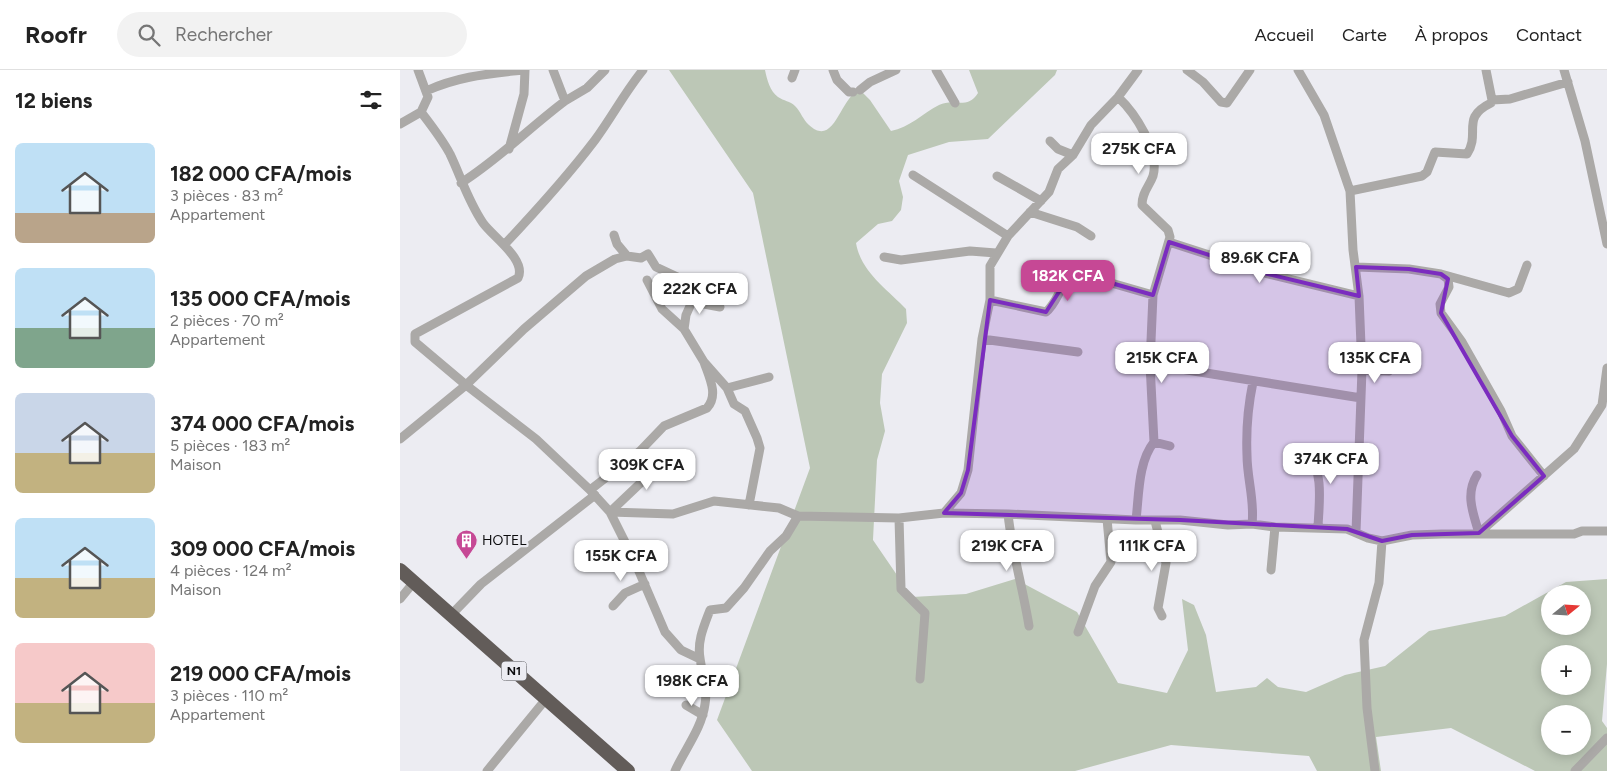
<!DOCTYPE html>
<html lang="fr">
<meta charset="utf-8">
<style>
body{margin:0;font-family:Figtree,sans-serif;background:#f2f2f2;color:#222;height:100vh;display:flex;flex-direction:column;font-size:19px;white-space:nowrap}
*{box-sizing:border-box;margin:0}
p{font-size:16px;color:#767676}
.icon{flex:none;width:28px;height:28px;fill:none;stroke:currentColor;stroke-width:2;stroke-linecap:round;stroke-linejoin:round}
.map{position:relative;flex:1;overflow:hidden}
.panel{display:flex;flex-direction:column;background:#fff;width:400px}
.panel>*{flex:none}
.needle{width:32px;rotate:72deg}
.fabs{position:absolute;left:1141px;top:515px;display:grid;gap:10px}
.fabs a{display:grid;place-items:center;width:50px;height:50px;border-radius:50%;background:#fff;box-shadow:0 2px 12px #0003;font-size:25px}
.price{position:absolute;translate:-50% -42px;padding:0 11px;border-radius:10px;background:#fff;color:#222;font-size:16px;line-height:32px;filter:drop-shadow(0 1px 2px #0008)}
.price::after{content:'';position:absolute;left:50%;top:30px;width:15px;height:11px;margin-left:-8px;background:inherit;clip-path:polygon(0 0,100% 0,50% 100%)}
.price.on{background:#c64895;color:#fff}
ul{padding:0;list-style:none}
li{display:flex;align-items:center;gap:15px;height:125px;padding:0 15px}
li span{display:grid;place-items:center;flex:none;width:140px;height:100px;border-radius:8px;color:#555}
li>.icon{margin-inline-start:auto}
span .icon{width:60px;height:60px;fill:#fffc;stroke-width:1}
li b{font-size:21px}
h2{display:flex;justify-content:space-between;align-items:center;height:60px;padding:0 15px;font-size:21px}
header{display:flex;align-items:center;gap:30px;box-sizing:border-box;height:70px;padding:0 25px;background:#fff;border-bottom:1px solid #e0e0e0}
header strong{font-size:24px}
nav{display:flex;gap:28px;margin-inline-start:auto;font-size:18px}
.search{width:350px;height:45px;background:#f2f2f2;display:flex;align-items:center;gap:12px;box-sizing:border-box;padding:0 18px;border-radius:28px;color:#767676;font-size:19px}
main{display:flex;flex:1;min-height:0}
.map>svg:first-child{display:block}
.green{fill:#bcc7b6;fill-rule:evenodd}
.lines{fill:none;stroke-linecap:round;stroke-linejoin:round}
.minor{stroke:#aba9a7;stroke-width:9}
.highway{stroke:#625c59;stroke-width:14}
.marked{fill:#7b2cbf;fill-opacity:0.2;stroke:#7b2cbf;stroke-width:4;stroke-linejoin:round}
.labels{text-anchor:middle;stroke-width:4.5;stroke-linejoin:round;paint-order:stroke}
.shield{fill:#ececf2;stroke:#4f4f52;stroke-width:1}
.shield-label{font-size:12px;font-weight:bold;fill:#0c0c0e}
.poi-label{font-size:14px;fill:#0c0c0e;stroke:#ececf2;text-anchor:start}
</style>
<header>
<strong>Roofr</strong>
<div class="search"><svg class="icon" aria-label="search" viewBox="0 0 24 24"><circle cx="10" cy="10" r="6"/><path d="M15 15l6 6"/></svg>Rechercher</div>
<nav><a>Accueil</a><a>Carte</a><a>À propos</a><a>Contact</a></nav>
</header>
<main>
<section class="panel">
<h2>12 biens<svg class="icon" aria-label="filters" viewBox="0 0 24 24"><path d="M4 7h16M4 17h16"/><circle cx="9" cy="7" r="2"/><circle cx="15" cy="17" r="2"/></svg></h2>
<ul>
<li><span style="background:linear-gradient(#bfe0f5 70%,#b9a48a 0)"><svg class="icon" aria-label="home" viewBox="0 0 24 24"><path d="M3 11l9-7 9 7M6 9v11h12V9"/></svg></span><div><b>182 000 CFA/mois</b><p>3 pièces · 83 m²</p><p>Appartement</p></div></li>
<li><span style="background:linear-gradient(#bfe0f5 60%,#7fa58c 0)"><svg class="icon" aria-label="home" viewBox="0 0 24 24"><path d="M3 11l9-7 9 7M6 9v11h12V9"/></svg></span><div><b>135 000 CFA/mois</b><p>2 pièces · 70 m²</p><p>Appartement</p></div></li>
<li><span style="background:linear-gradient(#c9d6e8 60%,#c2b280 0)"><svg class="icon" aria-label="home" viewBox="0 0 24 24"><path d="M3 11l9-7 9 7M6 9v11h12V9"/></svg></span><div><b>374 000 CFA/mois</b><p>5 pièces · 183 m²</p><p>Maison</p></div></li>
<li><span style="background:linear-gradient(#bfe0f5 60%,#c2b280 0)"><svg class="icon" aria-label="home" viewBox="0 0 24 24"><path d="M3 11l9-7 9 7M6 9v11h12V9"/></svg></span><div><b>309 000 CFA/mois</b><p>4 pièces · 124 m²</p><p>Maison</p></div></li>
<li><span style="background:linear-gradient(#f6c9c9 60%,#c2b280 0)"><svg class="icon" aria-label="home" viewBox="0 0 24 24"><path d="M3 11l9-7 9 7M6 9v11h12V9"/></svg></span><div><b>219 000 CFA/mois</b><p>3 pièces · 110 m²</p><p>Appartement</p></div></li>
</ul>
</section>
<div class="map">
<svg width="1207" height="701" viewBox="0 0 1207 701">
<rect width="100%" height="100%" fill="#ececf2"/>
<path class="green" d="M269,0H365C367,10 370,21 378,27C384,31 390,31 395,36C401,42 403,50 409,55C435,79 440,26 460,20L470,30L491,61C509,58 523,43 539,35C554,28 568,40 578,23L569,0H657L655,5L588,69L549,72L508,85L499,111L503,127L501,140L492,151L478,154L456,173C461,202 487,219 506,239L507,253L482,304L480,333L485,361L477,390L473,470L512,527L566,524L615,509L677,542L718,613L767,623L788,580L782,529L794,535L806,565L816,622L856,617L867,608L878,617L906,622L945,605L985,596L1029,561L1105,546L1166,512L1207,509V594L1202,651L1207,658V701H1135L1051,658L976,667L981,701H917L909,686L771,675L675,701H352L317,650L410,398L353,123ZM1150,524H1182V556H1150ZM1150,584H1182V616H1150ZM1150,644H1182V676H1150Z"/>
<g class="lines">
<path class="minor" d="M18,0L28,27L21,42
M433,0L437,10L449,22H453
M536,0L555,33
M787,0L803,12L821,32L827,33L850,0
M898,0L924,45L950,121L953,180L959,226L962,300L956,462
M1086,0L1092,30
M1164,0L1185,71L1207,174
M392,8L395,0
M460,20L470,12L496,0
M26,21C59,6 88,4 123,0
M718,27C735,43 760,81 753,106C749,117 742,122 742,135L768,160L770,167L753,225L750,294L754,372C738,392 739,425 736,450
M165,31L187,18L205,0
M0,54L21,42C31,55 42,69 50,84C61,107 68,131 83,153C93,167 127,190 118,208L15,264V272L66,315L0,369
M650,71L658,79L673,85
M109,79L124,24L125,0
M513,105L608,166
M597,106L641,131
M61,113C99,89 129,58 165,31L153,0
M950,121L1022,106L1027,102L1035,82L1067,84C1081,63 1060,48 1091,33L1092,30L1110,29L1168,12
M630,142L677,157L691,166
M214,165L217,174L227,186
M769,172L868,204L959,226
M104,175C136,141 167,107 195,70C212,47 225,22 243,0
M484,187L501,190L570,181L596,183
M956,197L1009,199L1041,204L1109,223L1118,219L1127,195
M1041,204L1048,209L1049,217L1040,234L1041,243L1062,272L1101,341L1112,366L1144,406
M247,210L262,239L284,259L304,292L327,318L334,334L345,341L357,368L360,378L349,435
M294,227L286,211L256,197L248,184L241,188L227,186L215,189L186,206L124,259L66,315L136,369L190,420L240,381L264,356L307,338C319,325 309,307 304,292
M590,230L646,242C660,231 660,207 680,204L753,225
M284,259L286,245L294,227L304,234L320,237
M582,269L678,282
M750,294L961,328
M962,300L989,301
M327,318L369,307
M754,372L770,376
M908,382C924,402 919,434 918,457
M1077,405C1065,424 1073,443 1079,463
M190,420L210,442L235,492L265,562L281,580L300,589
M210,442L273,444L314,431L379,438L398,446L499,448L544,443L608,444L736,450H780L828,455L852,454L875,457L947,459L968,468L982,471L1012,465L1042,464H1174L1182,461H1207
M210,442L269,386
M544,443L561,423L568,400L582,269L590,230V196L608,166L649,122L658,99L673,85L691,55L718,27L738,0
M608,444C612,482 623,519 629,556
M499,448L501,519L525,543L520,609
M755,451L766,493L758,538L762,546
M852,454C855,431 847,409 847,385C846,361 848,336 853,312
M1079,463L1174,379L1202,335L1207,298
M871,500L875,457
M0,529L14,512
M213,536L225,523L245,514
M52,544L81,514L195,425
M678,562L695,516L711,492L707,449
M286,635L303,645
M87,701L146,629
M275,701C285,679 302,658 305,634C308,617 302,604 300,588C297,571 304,556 310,540L326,538L344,518L370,481L386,466L398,446
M975,701L967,638L964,570L979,513L982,471
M1175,701L1207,668"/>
<path class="highway" d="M0,500L228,701"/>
</g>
<path class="marked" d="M769,172L868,204L959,226L956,197L1009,199L1041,204L1048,209L1041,243L1112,366L1144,406L1079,463L1012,465L982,471L947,459L780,450L544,443L561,423L568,400L590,230L646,242L666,211L680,204L753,225Z"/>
<defs>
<symbol id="building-pin" viewBox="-11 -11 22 30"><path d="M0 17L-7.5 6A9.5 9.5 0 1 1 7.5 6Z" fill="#c64895" stroke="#ececf2"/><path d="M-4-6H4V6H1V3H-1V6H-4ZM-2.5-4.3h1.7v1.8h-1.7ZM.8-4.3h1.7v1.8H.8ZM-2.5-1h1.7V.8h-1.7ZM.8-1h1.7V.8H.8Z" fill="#fff"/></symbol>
</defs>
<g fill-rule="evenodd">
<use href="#building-pin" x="54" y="458" width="25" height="34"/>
</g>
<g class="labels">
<rect class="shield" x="101.5" y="591.5" width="25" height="19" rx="4"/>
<g class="shield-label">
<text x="114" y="605">N1</text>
</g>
<g class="poi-label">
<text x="82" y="475">HOTEL</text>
</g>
</g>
</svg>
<div class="fabs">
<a><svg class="needle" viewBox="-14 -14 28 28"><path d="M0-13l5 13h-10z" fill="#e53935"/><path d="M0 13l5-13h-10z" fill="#767676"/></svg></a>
<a>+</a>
<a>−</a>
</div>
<b class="price" style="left:739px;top:105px">275K CFA</b>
<b class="price" style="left:860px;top:214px">89.6K CFA</b>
<b class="price on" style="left:668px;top:232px">182K CFA</b>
<b class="price" style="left:300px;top:245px">222K CFA</b>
<b class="price" style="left:762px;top:314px">215K CFA</b>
<b class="price" style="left:975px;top:314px">135K CFA</b>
<b class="price" style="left:931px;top:415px">374K CFA</b>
<b class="price" style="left:247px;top:421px">309K CFA</b>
<b class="price" style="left:607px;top:502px">219K CFA</b>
<b class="price" style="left:752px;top:502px">111K CFA</b>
<b class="price" style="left:221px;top:512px">155K CFA</b>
<b class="price" style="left:292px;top:637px">198K CFA</b>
</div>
</main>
